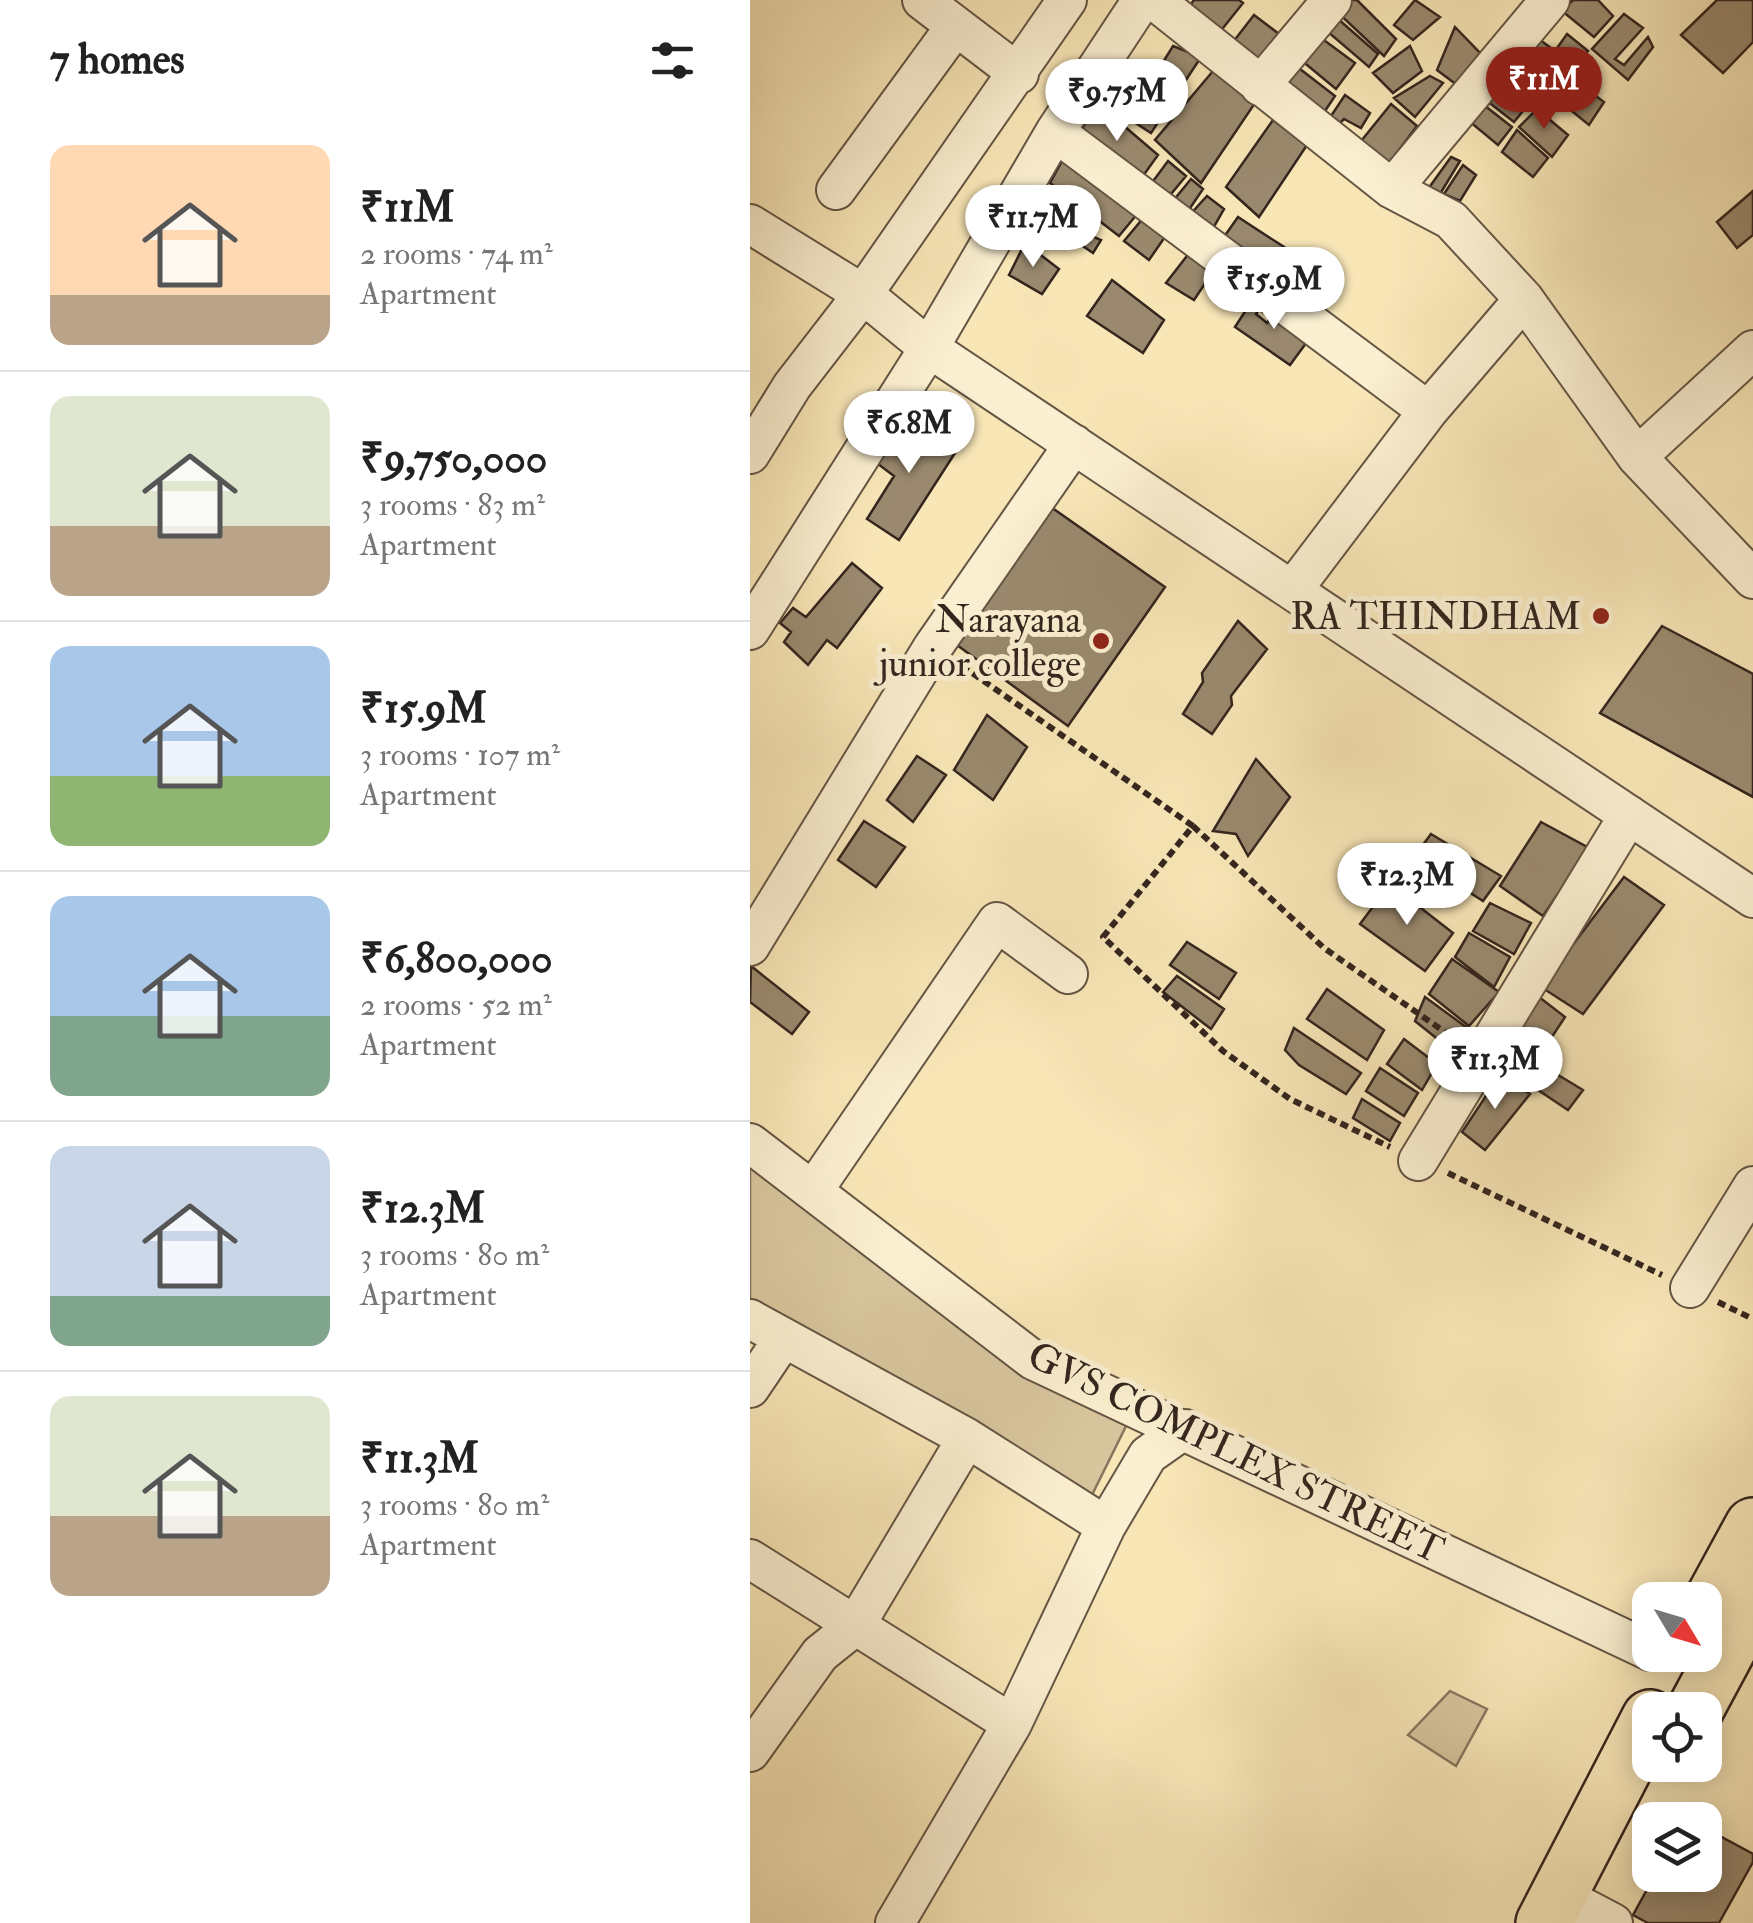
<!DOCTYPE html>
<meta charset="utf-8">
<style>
body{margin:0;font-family:"IM FELL Double Pica",serif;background:#f2f2f2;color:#222;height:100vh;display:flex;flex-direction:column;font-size:38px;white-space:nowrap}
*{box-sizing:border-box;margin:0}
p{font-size:32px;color:#767676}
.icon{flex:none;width:55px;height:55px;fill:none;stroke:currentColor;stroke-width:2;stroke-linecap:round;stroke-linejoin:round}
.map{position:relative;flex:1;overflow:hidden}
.details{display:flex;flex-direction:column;background:#fff;width:750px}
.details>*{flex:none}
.needle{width:65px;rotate:128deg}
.tools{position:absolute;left:882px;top:1582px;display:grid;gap:20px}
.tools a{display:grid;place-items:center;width:90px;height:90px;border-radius:20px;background:#fff;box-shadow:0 5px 25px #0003;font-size:50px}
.price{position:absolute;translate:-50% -85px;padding:0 22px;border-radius:35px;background:#fff;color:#222;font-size:32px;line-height:65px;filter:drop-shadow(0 2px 5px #0008)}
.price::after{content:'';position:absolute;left:50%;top:60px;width:30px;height:22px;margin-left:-15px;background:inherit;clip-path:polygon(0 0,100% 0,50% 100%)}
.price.selected{background:#8f2418;color:#fff}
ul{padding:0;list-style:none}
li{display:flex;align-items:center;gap:30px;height:250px;padding:0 50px}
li+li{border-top:2px solid #e0e0e0}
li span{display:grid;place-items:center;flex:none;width:280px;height:200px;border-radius:20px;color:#555}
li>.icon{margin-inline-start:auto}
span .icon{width:120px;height:120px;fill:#fffc;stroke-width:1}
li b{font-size:42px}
h2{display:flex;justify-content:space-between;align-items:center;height:120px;padding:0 50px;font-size:42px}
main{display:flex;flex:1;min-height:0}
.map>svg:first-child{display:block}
.green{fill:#d7c59d;stroke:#86755e;stroke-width:2.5}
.building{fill:#9a896e;stroke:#34251e;stroke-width:2.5}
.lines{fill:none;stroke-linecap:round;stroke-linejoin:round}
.minor-casing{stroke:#655544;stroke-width:42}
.primary-casing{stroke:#34251e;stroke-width:60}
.path{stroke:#34251e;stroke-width:6;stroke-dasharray:8 5;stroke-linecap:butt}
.minor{stroke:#faefd0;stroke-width:38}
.primary{stroke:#f8e6b7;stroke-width:55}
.poi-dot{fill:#8f2418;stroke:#faefd0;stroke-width:4}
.labels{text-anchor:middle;stroke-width:10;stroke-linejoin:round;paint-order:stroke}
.poi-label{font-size:38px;fill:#34251e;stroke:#faefd0;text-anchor:end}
.street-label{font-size:38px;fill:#34251e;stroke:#faefd0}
</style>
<main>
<section class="details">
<h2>7 homes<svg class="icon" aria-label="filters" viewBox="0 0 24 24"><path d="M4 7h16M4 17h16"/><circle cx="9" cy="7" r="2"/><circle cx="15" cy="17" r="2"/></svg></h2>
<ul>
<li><span style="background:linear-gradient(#ffd9b3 75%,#b9a48a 0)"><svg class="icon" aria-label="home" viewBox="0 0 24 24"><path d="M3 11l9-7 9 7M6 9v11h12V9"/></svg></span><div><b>₹11M</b><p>2 rooms · 74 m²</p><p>Apartment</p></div></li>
<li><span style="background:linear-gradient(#dfe7d0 65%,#b9a48a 0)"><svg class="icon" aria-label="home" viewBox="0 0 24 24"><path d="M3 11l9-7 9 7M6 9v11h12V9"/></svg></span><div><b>₹9,750,000</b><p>3 rooms · 83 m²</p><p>Apartment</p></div></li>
<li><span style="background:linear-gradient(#a9c7e8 65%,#8fb573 0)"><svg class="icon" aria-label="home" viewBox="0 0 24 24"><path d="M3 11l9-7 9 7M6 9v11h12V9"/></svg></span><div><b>₹15.9M</b><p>3 rooms · 107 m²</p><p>Apartment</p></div></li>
<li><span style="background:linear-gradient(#a9c7e8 60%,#7fa58c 0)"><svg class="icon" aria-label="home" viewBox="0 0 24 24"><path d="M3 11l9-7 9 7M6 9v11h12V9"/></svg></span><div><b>₹6,800,000</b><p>2 rooms · 52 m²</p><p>Apartment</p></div></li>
<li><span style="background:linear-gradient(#c9d6e8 75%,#7fa58c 0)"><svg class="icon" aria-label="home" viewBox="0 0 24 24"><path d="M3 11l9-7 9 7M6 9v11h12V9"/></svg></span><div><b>₹12.3M</b><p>3 rooms · 80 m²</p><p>Apartment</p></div></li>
<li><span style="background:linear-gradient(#dfe7d0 60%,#b9a48a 0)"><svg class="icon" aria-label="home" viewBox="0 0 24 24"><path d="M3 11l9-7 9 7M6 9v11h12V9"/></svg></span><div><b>₹11.3M</b><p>3 rooms · 80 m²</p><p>Apartment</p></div></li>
</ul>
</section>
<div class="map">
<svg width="1003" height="1923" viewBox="0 0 1003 1923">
<rect width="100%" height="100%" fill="#f8e6b7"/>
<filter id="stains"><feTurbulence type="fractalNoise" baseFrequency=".002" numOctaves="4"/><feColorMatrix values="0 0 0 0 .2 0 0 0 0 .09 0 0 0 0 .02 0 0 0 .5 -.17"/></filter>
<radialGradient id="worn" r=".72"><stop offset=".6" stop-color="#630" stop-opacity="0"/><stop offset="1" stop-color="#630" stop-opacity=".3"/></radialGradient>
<path class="green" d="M0,1147L386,1406L338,1503L0,1313Z
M700,1691L737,1709L706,1766L658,1735Z"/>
<path class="building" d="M444,0H489L493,3L469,33L438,8Z
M587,0H607L646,39L634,56L582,7Z
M665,0L690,17L663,40L644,25Z
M823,0H848L863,16L844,37L812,11Z
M967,0H1003V42L973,73L931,35Z
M579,11L628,54L619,67L571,26Z
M874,14L893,28L865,59L874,65L898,37L903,47L878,80L842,49Z
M504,15L537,40L512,69L483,42Z
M705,27L732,55L711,88L687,70Z
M563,32L605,63L586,89L545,55Z
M779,32L801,48L783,72L761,48Z
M817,34L838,51L824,67L805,51Z
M423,46L451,57L401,133L378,118Z
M660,46L672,71L643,93L623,73Z
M541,62L585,96L569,120L522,84Z
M468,65L505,103L451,183L405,140Z
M813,65L825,75L810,89L817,94L829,79L840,88L828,101L836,104L846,96L854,102L839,125L797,91Z
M680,76L693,83L665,117L644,98Z
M749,79L781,101L764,122L737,101Z
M595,95L620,113L611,128L594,119L587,126L579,119Z
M346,102L408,155L388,183L328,137Z
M730,102L762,127L748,145L719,121Z
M641,104L667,126L634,170L607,146Z
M787,109L818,135L802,157L769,127Z
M523,120L557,145L509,217L476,187Z
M767,130L798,158L783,177L752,152Z
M318,150L388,213L369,236L300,183Z
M701,157L710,161L684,204L673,196Z
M418,161L436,176L416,200L398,188Z
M713,165L726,175L710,201L694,194Z
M441,179L453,189L436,214L423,201Z
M1003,191V235L987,248L967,222Z
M310,195L347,222L339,235L351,240L343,253L292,218Z
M457,196L474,209L458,237L436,219Z
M395,216L419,231L399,260L374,241Z
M488,217L534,247L515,278L469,244Z
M275,243L309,269L292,294L259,275Z
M440,252L466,267L444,300L416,283Z
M362,280L414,320L393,353L337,316Z
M507,293L516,299L506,314L517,323L527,309L562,335L540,365L485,327Z
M156,414L205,453L149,540L117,519L144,476L128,464Z
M298,505L415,587L318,726L200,640Z
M102,563L132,588L87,648L77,640L58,665L34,642L41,632L30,623L43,608L56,617Z
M488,621L517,649L481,696L482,705L462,734L433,714L453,682L452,673Z
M912,626L1003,674V797L850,713Z
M237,715L277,747L243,800L204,770Z
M167,756L196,775L163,822L137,800Z
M506,759L540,797L498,856L486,834L463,831Z
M114,821L155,847L126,887L88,860Z
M791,822L839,848L793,916L750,886Z
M681,834L751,876L733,901L664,857Z
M874,877L914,905L833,1014L791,987Z
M640,884L703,933L675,971L610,924Z
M740,903L781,923L764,954L723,931Z
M719,933L760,957L744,987L705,957Z
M437,942L486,973L469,999L420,965Z
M702,959L749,992L719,1026L679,994Z
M1,966L59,1012L42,1034L0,1002Z
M427,976L474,1009L461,1029L413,992Z
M577,989L634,1030L617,1060L557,1019Z
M675,997L716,1027L700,1049L665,1021Z
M789,997L815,1017L794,1049L763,1029Z
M544,1028L611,1073L596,1094L549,1065L535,1050Z
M654,1039L687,1064L672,1090L637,1064Z
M630,1068L668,1093L654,1116L616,1091Z
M800,1070L833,1090L818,1110L785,1088Z
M750,1075L780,1094L735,1150L712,1132Z
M612,1099L650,1123L640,1141L603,1118Z
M955,1828L1003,1854V1862L969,1923H898L883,1915L905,1875H955Z"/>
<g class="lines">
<defs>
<path id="minor" d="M172,0L269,74
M404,0L642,189L701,220L774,299L887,457L1003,579
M510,86L582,0
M305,132L678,411
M642,189L800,0
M86,190L205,27
M0,224L113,294L179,348L1003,898
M0,454L42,386L113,294L317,0
M887,457L1003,350
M544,588L678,411L774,299
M0,630L179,348L305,132L392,0
M0,946L183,647L324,444
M0,1143L283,1360L900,1651
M668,1161L879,815
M63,1191L247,922L318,974
M940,1288L1003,1186
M0,1319L217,1438L356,1526
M0,1388L33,1339
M0,1559L262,1724
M0,1752L70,1654L105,1626L217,1438
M808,1894L863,1923
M145,1923L262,1724L356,1526L398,1455L435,1429"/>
<path id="primary" d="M955,1614L1003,1526
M945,1710L1003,1602
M794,1923L900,1718"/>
</defs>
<use href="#minor" class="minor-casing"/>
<use href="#primary" class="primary-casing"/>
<path class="path" d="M212,666L443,826L353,937L473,1051L540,1099L640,1147
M443,826L574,948L705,1039
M698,1173L912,1275
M968,1302L1003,1319"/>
<use href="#minor" class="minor"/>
<use href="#primary" class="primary"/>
</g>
<g class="poi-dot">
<circle cx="851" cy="616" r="10"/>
<circle cx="351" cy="641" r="10"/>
</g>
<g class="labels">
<g class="poi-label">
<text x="831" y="629">RA THINDHAM</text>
<text x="331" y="632">Narayana<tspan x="331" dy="44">junior college</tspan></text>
</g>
<g class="street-label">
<text transform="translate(486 1452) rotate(26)" y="13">GVS COMPLEX STREET</text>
</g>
</g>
<rect width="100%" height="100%" filter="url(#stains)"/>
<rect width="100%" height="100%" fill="url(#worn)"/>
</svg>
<div class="tools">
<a><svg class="needle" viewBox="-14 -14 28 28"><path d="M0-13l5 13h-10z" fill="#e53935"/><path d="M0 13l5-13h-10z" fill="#767676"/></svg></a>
<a><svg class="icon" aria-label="locate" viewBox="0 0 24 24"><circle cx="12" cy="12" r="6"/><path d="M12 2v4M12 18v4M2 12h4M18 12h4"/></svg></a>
<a><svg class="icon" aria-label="layers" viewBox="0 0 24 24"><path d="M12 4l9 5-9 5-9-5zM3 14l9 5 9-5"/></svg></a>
</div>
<b class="price selected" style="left:794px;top:132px">₹11M</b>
<b class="price" style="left:367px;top:144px">₹9.75M</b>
<b class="price" style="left:283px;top:270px">₹11.7M</b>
<b class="price" style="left:524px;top:332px">₹15.9M</b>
<b class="price" style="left:159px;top:476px">₹6.8M</b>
<b class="price" style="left:657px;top:928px">₹12.3M</b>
<b class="price" style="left:745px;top:1112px">₹11.3M</b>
</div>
</main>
